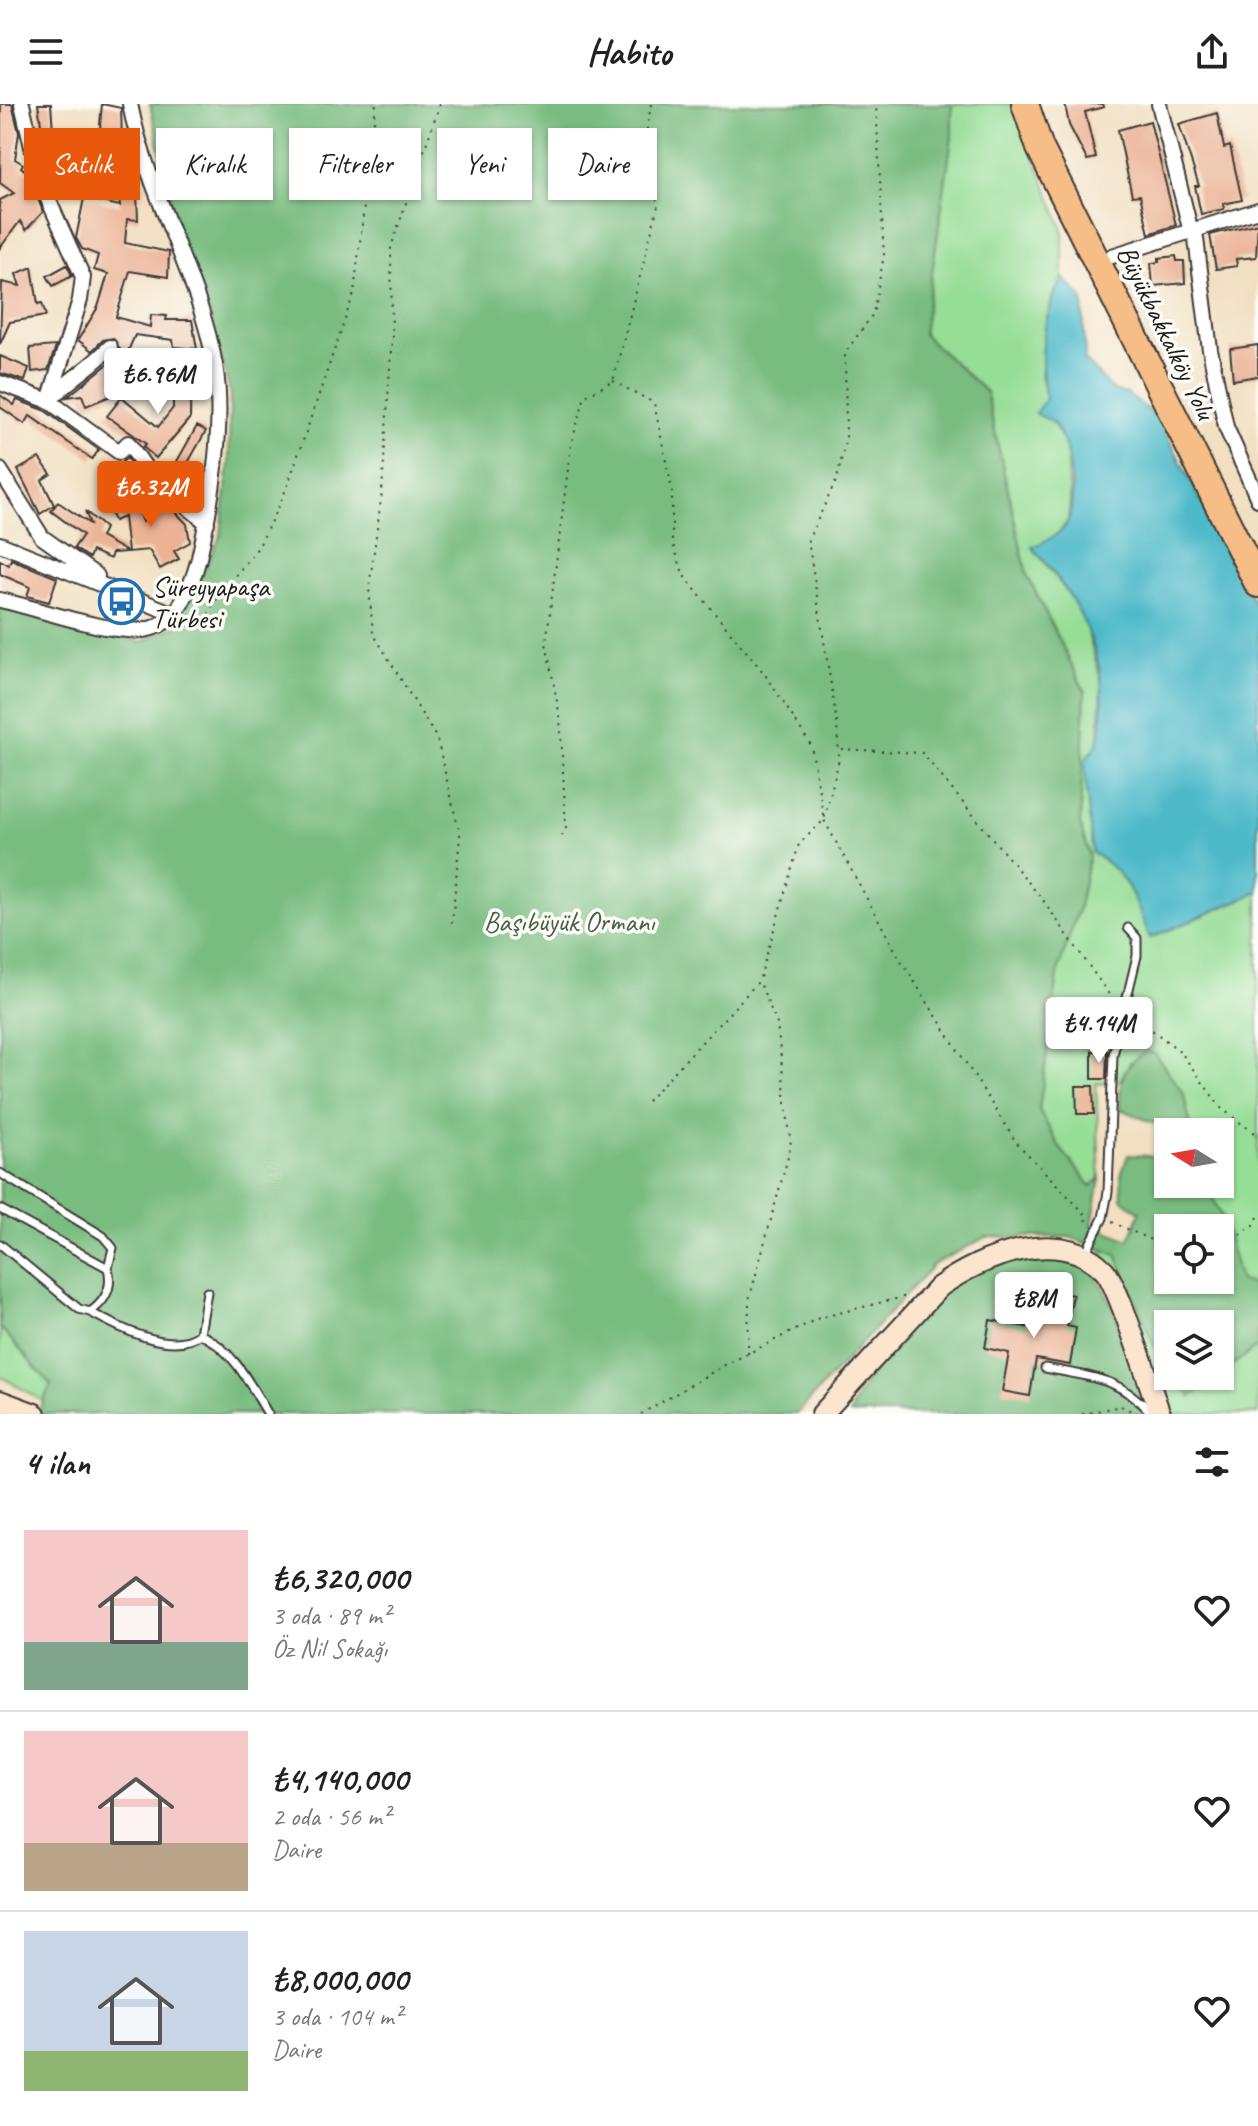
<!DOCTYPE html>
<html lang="tr">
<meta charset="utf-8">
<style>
body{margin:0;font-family:Caveat,sans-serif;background:#f2f2f2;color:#222;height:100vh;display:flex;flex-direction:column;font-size:30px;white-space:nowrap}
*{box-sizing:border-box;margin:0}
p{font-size:26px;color:#767676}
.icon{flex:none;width:44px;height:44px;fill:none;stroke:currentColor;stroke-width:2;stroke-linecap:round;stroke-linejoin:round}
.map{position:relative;height:1310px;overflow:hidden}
.details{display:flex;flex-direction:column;background:#fff;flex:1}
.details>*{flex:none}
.hud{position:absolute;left:24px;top:24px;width:800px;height:72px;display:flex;gap:16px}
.needle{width:52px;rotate:281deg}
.buttons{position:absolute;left:1154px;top:1014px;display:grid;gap:16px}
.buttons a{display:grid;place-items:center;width:80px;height:80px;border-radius:0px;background:#fff;box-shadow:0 2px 6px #0004;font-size:40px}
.price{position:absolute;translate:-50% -68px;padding:0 18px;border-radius:8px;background:#fff;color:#222;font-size:26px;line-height:52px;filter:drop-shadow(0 2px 4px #0008)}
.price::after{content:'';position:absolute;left:50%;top:48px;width:24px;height:18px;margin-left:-12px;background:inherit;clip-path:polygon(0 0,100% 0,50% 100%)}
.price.current{background:#ea580c;color:#fff}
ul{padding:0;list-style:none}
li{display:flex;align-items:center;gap:24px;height:200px;padding:0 24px}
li+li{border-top:2px solid #e0e0e0}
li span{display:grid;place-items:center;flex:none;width:224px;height:160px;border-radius:0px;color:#555}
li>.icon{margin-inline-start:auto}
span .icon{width:96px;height:96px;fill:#fffc;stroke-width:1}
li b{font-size:34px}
h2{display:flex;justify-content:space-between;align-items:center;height:96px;padding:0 24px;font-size:34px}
.pill{padding:0 28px;border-radius:0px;background:#fff;box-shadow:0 2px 6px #0004;font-size:28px;line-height:72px}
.pill.current{background:#ea580c;color:#fff}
header{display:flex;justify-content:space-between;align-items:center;height:104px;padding:0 24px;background:#fff;font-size:36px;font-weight:700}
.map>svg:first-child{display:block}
.green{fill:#96dd96;stroke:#597c59;stroke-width:2}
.forest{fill:#78bc7f;stroke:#4a6c4e;stroke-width:2;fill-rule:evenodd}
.water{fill:#4db9c9;stroke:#346a72;stroke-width:2}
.building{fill:#ebb294}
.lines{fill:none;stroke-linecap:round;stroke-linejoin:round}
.lane-casing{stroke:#3c3935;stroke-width:11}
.street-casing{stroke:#3c3935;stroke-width:18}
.secondary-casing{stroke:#3c3935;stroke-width:24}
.highway-casing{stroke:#3c3935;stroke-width:30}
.path{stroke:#3c3935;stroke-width:2;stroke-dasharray:2 6;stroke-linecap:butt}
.lane{stroke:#fff;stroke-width:7}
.street{stroke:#fff;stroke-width:14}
.secondary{stroke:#fbe5cf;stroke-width:20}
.highway{stroke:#f6be86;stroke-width:26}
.labels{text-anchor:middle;stroke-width:7;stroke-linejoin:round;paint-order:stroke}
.street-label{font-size:28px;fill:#1c1c1c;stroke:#fdfcf7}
.poi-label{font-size:28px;fill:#1c1c1c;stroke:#fdfcf7;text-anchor:start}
.park-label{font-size:28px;fill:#476047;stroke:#fdfcf7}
</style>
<header><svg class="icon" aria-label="menu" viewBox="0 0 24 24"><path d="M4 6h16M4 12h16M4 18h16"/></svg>Habito<svg class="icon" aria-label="share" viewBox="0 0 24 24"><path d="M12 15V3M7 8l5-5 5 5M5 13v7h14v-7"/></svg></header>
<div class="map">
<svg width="1258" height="1310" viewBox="0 0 1258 1310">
<rect width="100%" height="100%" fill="#fdfcf7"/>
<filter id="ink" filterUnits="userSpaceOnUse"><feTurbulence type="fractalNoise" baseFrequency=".0125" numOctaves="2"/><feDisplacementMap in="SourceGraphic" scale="16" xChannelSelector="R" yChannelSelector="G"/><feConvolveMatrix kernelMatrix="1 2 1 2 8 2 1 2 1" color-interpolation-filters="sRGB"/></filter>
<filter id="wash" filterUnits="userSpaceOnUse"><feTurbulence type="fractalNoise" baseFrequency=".006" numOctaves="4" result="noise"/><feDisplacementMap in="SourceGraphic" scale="32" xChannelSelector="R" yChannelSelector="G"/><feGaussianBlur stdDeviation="1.8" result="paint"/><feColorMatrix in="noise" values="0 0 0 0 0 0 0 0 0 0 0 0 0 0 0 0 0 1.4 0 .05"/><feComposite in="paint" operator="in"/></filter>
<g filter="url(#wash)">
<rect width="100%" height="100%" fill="#f2dfc1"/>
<path class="green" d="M952,0H1013L1063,125V174L1052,193L1041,271L1052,318L1066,341L1070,396L1068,417L1056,432L1033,443L1082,508L1102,580L1092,748C1130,771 1135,795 1151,834L1258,788V1181L1240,1177L1224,1118L1206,1080H1220V1028H1192L1183,988L1131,957L1119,978L1096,980L1100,1075L1091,1083L1060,1044L1039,1006L1059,864L1079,803L1089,751L1080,720L1085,588L1027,471L986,288L923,230L952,33Z
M1101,1145L1118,1151L1163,1264L1191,1292L1258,1242V1310H1171L1156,1285Z
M0,1223L51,1281L43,1297L0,1272Z"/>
<path class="forest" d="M150,0H952V33L923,230L986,288L1027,471L1085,588L1080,720L1089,751L1079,803L1059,864L1039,1006L1060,1044L1091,1082L1100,1075L1092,1121L1129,1136L1140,1108L1122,1095L1121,1071L1128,1051L1153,1052L1168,1061V1080H1206L1224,1118L1240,1177L1258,1181V1242L1220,1270V1220H1168V1270L1163,1264L1117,1151L1070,1133H986L934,1160L797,1310H37L51,1281L0,1223V501L141,538L176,522L221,431L229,359L230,289L212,217L176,121ZM1168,1124H1220V1176H1168Z
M1145,947L1154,949L1183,988L1192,1028C1164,1028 1146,1014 1120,1005C1119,978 1122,963 1145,947Z
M1039,1149L1090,1164L1106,1187L1157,1310H850C863,1271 930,1189 968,1172C991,1162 1015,1156 1039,1149Z
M1170,1272H1218L1191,1292Z"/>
<path class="water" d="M1063,174L1083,194L1085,256L1113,287L1127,290L1158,314L1258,506V788L1150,834C1134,795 1130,771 1092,748C1092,729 1082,669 1086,655C1089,648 1098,643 1099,635C1114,559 1081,498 1032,443C1045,437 1062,431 1068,417C1077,395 1070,335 1052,318C1048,315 1040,312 1035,309L1046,295C1038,253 1042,212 1063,174Z"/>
<g id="blocks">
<path class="building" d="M1,0H12L19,29L15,55L23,60L21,63L28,69L43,108L26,126L20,117L0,144V96L14,89L0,79Z
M38,0H51L53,27L58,26L62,47L91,44L89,64L48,67Z
M102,0L121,4L122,35H128L136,62L138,116L127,115L125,139L169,148L168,173L130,167L116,213L150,223L151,211L167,212L166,216H192L197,245L174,243L173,236L135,231L128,247L144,263L129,280L133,283L86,302L82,291L67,293L108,260L118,257L112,258L121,247L113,234L103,236L92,247L78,236L98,203L108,170L94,166L98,151L82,145L76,134L84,94L120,102L117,63H113L110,52H106L100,21Z
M1065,0H1103L1104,3L1085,8L1096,54L1087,56L1069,21Z
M1217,9L1224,44L1230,42L1242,96L1223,100L1224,105L1201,110L1195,82H1199L1179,20Z
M1150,17L1176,121L1149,130L1140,91L1132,92L1118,26Z
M1258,119L1256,153L1236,155L1237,162L1216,165L1210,131Z
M1176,152L1177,157H1184L1185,179L1153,182L1151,159L1159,158V154Z
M67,161L72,172L53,182L47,172Z
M32,163L38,200L42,199L46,212L10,218L0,240L2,178L20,182L16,170Z
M1258,241V272L1233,276L1230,245Z
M56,242L48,266L32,268L30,244Z
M0,252L29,264L25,277L0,269Z
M173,264H191L190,314L156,354L143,343L146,340L107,312L122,293L158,323L173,304Z
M0,291L14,301L17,296L44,306L99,346L92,355L30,312L25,320L0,303Z
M197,322L206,327L185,364L200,374L192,393L180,383L191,372L174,379L168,373Z
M39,354L51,370L42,376L54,401L40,410L18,366Z
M127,354L136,367L125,378L112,366Z
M131,385L143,418L165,397L187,420L190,438L174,447L179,455L160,465L149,446L128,448L124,413L114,417L105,397Z
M58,398L90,420L85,407L105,424L101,433L127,448L112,449L110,455L92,447L89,454L74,444L83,431L51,407Z
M11,455L57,474L49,498L27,492L30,483L0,470V456L9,461Z
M1092,947H1107L1106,975H1092Z
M1076,982H1093L1094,1010H1077Z
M1034,1184L1073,1191L1067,1222L1076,1224L1070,1261L1036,1255L1030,1292L1002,1287L1009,1249L985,1244L990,1216L1027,1223Z"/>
</g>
</g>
<g filter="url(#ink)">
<use href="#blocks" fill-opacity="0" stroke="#3c3935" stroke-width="2"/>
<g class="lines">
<defs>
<path id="lane" d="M0,1069L103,1132L113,1144L108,1164
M0,1105L108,1164C113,1183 106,1197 90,1208L79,1205L0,1140
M1085,1150L1103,1114L1108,1088L1113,951L1137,852V834L1128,824
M90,1208C117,1223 173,1252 200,1230L207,1188
M200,1230C234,1246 249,1279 268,1310
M1045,1264C1095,1274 1116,1272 1153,1310"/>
<path id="street" d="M22,0L40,77L83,173L80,196L49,297
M1159,0L1191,128
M1195,127L1210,246L1226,323L1258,395
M1112,152L1258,106
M0,279L49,297L119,348L128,339L152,373L207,419
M52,294C70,274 92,263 110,243
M0,366L42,433L97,472
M0,440L174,510
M0,496C37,504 108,530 143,526C178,522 191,484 199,454C212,396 225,320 215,261C199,171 147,89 130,0"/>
<path id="secondary" d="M0,1297L35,1310
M822,1310L939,1183C982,1152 1059,1121 1104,1166C1119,1181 1150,1284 1160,1310"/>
<path id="highway" d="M1025,0L1040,44L1258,480"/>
</defs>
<use href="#lane" class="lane-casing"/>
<use href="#street" class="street-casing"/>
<use href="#secondary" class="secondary-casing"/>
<use href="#highway" class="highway-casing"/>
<path class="path" d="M440,0L391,143L392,232L382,388L369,484L373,529L437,635L460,731L452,819
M613,277L654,299L672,386V437L684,472L764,569L811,641L824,716L900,855L1016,1038L1087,1112L1086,1123
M186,516L203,523L213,500L259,442L286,386L354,189L376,0
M841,645L922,649L1043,796L1115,899
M562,732L566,724L560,613L546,539L571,341L585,292L613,277L658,102L645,38L651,0
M1133,912L1180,947L1221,1004L1258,1032
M647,997L759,877L799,740L824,716L839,655L837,619L808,436L837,375L846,333L845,249L873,210L884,151L876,0
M1112,1118L1151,1136L1168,1139
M1220,1144L1254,1121L1258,1113
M748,1250L749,1196L791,1042L777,920L759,877
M641,1310L723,1262L819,1214L907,1192
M1082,1310L1121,1302L1138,1310"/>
<use href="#lane" class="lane"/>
<use href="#street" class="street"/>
<use href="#secondary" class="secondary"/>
<use href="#highway" class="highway"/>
</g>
</g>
<defs>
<symbol id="bus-ring" viewBox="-11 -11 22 22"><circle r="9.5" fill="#fdfcf7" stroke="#1f6fb2" stroke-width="1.5"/><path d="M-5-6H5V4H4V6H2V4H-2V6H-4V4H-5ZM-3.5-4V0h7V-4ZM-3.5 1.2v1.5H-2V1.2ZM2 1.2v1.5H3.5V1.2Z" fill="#1f6fb2"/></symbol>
</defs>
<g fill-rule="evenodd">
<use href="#bus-ring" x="96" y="472" width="51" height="51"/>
</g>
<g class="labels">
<g class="street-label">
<text transform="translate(1167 228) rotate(64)" y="10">Büyükbakkalköy Yolu</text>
</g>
<g class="poi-label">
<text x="152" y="492">Süreyyapaşa<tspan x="152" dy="32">Türbesi</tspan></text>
</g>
<g class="park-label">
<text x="569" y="827">Başıbüyük Ormanı</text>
</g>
</g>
</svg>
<div class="buttons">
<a><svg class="needle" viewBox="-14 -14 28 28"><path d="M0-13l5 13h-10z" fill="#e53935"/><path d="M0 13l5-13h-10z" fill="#767676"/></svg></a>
<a><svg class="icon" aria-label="locate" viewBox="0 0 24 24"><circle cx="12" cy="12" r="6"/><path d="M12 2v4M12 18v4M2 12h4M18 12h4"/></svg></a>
<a><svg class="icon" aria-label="layers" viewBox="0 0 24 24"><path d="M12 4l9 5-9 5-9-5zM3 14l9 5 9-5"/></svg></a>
</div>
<b class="price" style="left:158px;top:312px">₺6.96M</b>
<b class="price current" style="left:151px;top:425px">₺6.32M</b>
<b class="price" style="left:1099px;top:961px">₺4.14M</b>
<b class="price" style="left:1034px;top:1236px">₺8M</b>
<div class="hud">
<a class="pill current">Satılık</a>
<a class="pill">Kiralık</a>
<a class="pill">Filtreler</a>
<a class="pill">Yeni</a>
<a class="pill">Daire</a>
</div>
</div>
<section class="details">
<h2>4 ilan<svg class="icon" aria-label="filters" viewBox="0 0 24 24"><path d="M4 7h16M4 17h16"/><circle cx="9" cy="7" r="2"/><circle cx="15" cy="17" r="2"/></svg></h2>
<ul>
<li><span style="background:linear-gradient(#f6c9c9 70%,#7fa58c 0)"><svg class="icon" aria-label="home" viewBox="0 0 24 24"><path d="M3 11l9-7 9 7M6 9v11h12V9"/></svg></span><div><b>₺6,320,000</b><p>3 oda · 89 m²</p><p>Öz Nil Sokağı</p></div><svg class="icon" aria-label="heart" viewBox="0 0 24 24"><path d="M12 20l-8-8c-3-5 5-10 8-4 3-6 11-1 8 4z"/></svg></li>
<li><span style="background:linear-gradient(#f6c9c9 70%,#b9a48a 0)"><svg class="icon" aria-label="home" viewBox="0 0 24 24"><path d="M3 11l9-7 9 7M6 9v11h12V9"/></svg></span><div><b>₺4,140,000</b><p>2 oda · 56 m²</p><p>Daire</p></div><svg class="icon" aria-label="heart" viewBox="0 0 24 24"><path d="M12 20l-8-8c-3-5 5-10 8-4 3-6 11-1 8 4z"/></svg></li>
<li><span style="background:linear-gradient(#c9d6e8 75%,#8fb573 0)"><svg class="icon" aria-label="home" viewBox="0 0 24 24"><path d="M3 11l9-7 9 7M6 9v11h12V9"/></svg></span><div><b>₺8,000,000</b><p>3 oda · 104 m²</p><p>Daire</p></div><svg class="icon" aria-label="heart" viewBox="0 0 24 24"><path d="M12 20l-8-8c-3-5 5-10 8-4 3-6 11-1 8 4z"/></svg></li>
</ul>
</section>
